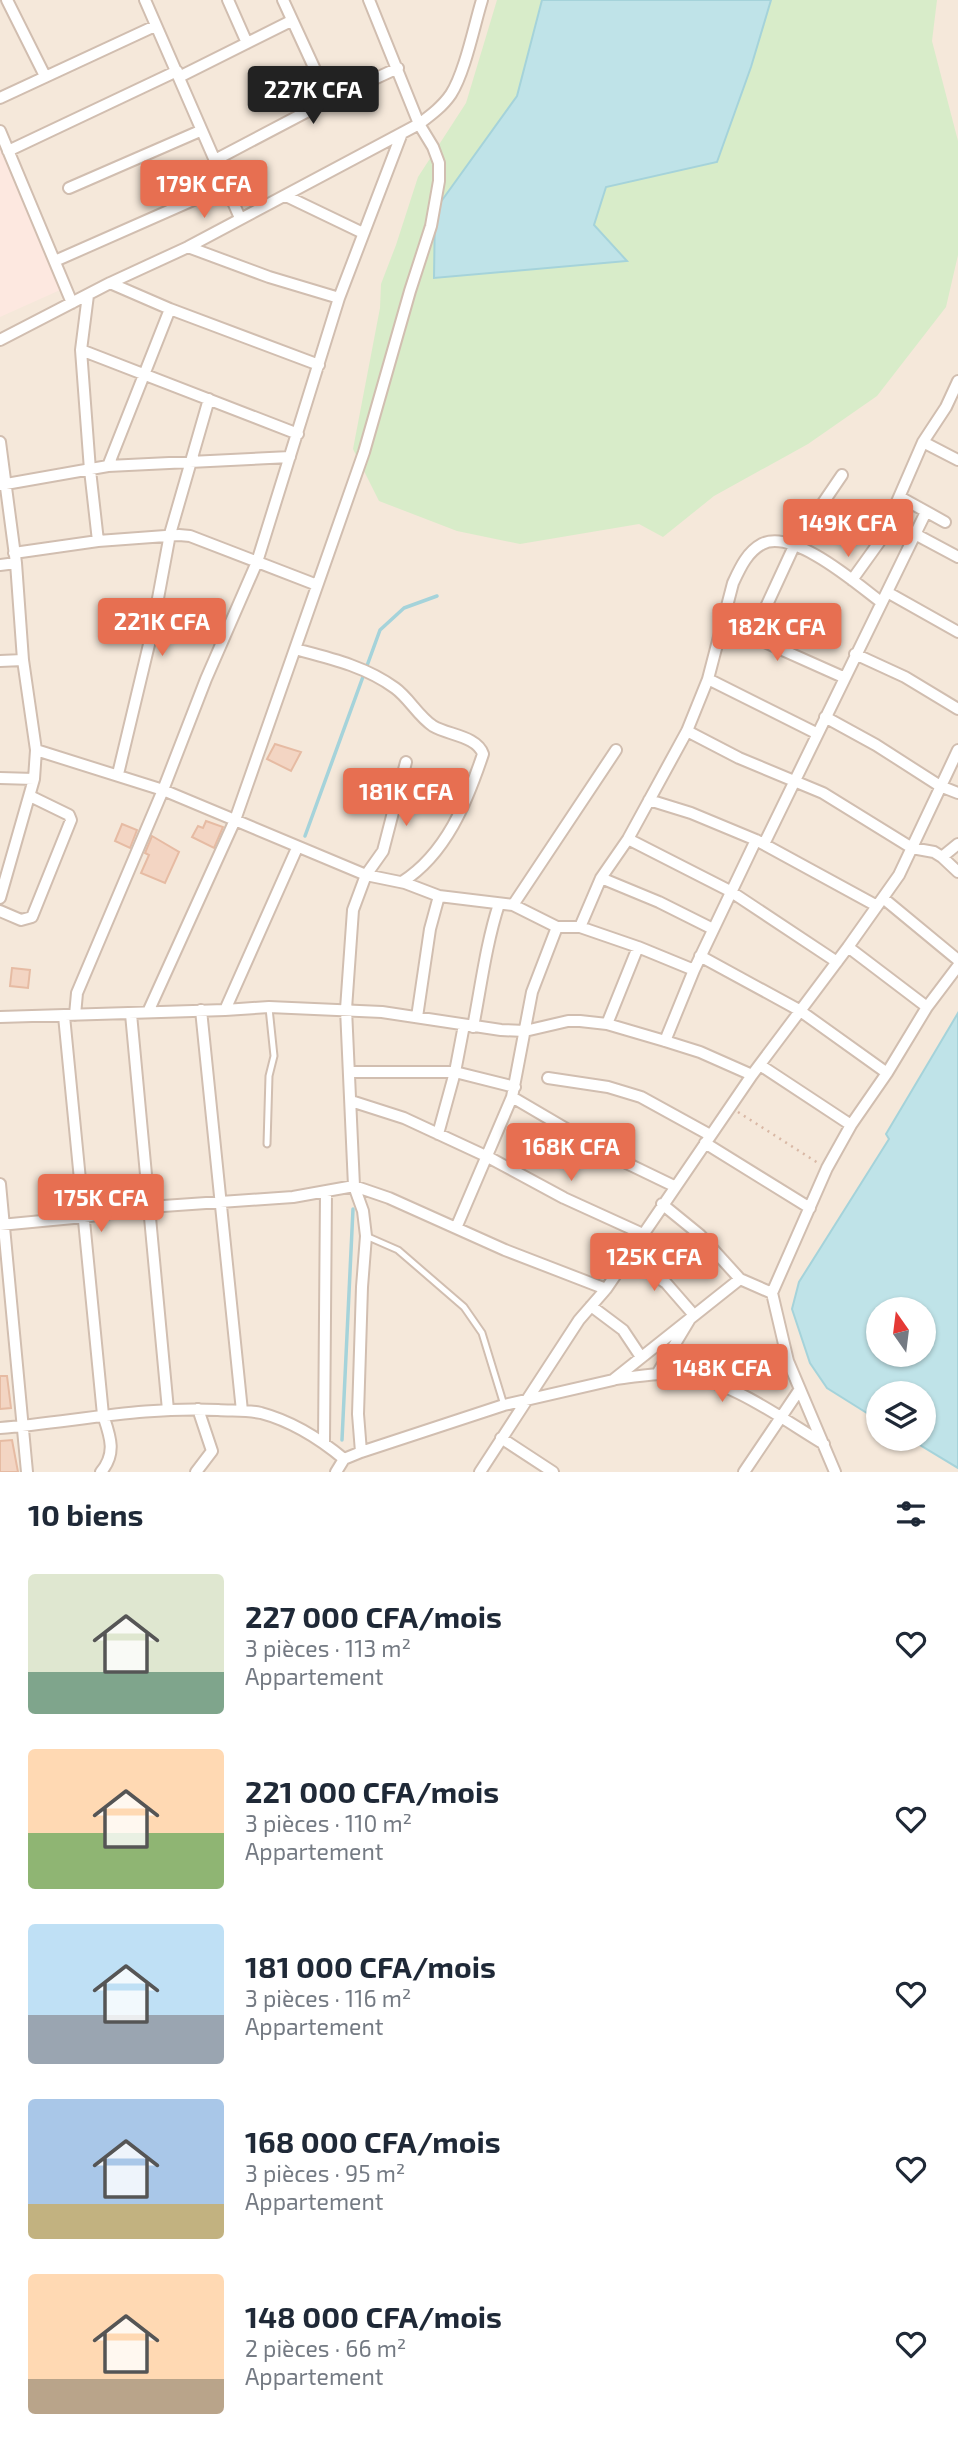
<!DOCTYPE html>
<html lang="fr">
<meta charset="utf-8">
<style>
body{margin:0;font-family:"Exo 2",sans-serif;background:#f6f6f7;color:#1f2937;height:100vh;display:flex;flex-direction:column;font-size:26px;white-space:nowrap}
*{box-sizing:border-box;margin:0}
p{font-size:23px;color:#747a83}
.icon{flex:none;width:38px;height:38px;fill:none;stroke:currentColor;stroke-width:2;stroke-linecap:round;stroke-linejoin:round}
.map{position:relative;height:1472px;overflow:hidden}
.drawer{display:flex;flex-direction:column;background:#fff;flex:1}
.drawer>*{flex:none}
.needle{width:46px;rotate:346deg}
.buttons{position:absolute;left:866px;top:1297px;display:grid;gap:14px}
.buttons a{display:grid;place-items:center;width:70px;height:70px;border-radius:50%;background:#fff;box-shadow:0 2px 5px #0004;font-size:35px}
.price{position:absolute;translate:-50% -60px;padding:0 16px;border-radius:7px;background:#e76f51;color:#fff;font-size:23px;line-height:46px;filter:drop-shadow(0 2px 4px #0008)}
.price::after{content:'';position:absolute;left:50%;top:42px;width:21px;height:16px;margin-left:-10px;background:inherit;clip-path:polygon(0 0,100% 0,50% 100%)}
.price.on{background:#222;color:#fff}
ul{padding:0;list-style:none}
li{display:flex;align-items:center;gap:21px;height:175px;padding:0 28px}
li span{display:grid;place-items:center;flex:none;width:196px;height:140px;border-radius:7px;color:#555}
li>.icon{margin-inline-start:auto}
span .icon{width:84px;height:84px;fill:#fffc;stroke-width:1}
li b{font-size:30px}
h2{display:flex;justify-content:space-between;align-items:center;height:84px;padding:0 28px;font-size:30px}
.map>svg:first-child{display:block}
.residential{fill:#f5e8da;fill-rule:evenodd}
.commercial{fill:#fde8e0}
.green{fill:#d8ecc9}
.water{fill:#bfe3e8;stroke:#a5d3da;stroke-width:2;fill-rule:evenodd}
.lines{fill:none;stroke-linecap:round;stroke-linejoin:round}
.stream{stroke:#a5d3da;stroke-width:3.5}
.building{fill:#f3d5c3;stroke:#e6bba3;stroke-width:2}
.lane-casing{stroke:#d1beb0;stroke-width:9}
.street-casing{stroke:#d1beb0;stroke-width:14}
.path{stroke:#d9b8a5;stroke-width:2.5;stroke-dasharray:2 5;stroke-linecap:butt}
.lane{stroke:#fff;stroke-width:5}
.street{stroke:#fff;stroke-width:10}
</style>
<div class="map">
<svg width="958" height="1472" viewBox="0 0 958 1472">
<rect width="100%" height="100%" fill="#fdf6ec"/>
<path class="residential" d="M0,0H958V1472H0ZM878,1309H924V1354H878ZM878,1393H924V1438H878Z"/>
<path class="commercial" d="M0,136L69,286L0,317Z"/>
<path class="green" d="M497,0H542L517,96L435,210L627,260L593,225L606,186L717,162L751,67L771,0H937L932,41L958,141V255L946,307L877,396L808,444L714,496L663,537L639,524L520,544L457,531L379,501L353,449L380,308L381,284L396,245L418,177L466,103Z"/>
<path class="water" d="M542,0H771L751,67L717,162L606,187L594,225L627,261L434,278L435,210L517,96Z
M958,1013V1468L910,1439L924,1438V1393H878V1420L827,1388L810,1363L792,1309L799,1282L889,1139L886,1134ZM878,1309H924V1354H878Z"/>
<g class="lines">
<path class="stream" d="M305,836L380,630L404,608L437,596
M342,1440L353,1209"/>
</g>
<path class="building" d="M275,744L301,752L291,771L267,759Z
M206,821L223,827L214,848L192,837L198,826L203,828Z
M122,824L137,830L130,848L115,841Z
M152,836L179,852L165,883L141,873L149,855L145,853Z
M12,968L30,970L28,988L10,986Z
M0,1376H7L11,1408L0,1409Z
M12,1440L18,1472H0V1441Z"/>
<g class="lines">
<defs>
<path id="lane" d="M267,1144L269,1076L274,1056L269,1008
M366,1236L398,1250L464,1307L482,1333L504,1405"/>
<path id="street" d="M7,0L45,76
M145,0L240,218
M228,0L247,43
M283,0L329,100
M179,77L291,21
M0,98L155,26
M0,131L72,303
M8,151L177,71
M215,160L329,100L398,68
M69,188L200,131
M286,196L363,233
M188,247L269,277L339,298
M55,261L225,186
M110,283L170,309L319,365
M88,295L81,350L90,470L98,541
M0,340L110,283L188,247L419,124C431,115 443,106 451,94C465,72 474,26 482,0
M81,350L298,434
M0,442L16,563L23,660L36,750L34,779L0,898
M923,442L958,460
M108,466L170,309
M0,485L108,466L290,457
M900,497L945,522
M915,534L958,557
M14,553L98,541L179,535L190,536L317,585
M0,565L16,563
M852,580L880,541L923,442L946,407L958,381
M887,592L958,632
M722,623L843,677
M753,635L795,544L842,475
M295,649C329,658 365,666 395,688C409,698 418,716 433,726C448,735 477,736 483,754C467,802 446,854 402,882
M855,654L905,677L958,709
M0,661L23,660
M708,679L816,733
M825,717L876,745L940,786L958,793
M687,731L739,758L823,793L912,848L934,852L942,857L958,872
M36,750L163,790L366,875L405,883L439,896
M118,774L151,636L170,534L209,399
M0,778L34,779
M649,800L691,813L756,840L877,906
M628,839L730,891L837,962
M764,844L926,512
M942,857L958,844
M601,878L659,902L713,929
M883,898L958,960
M513,905L616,750
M0,911L21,920L32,917L71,820L69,815L30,796
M580,927L638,947L694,970
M848,947L927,1007
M700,956L799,1010L887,1073
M201,1010L242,1411
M225,1010L297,848
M148,1012L235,820L364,452L410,291L431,226L439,181V163L433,147L419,124L369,0
M131,1014L168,1410
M75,1015L77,993L163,790L206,679L257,562L339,298L402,133
M64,1016L103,1415C110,1436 117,1453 101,1472
M0,1017L225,1010L269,1007L382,1012L501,1030L525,1031L568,1021H580L607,1024L665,1041L700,1052L752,1075
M417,1017L430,929L439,896L513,905L557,927H580L601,878L628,839L687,731L708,679L733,583C740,568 747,552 762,544C793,528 857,584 881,602
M607,1024L638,947
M473,1027C481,986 486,944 499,904
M665,1041L694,970L756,840
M760,1065L851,1125
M349,1072H455L515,1087
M548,1078L608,1087L641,1097L710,1135
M512,1097L616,1158L674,1186
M351,1101L404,1118L488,1157L564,1198L643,1234
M438,1134L455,1072L464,1025
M705,1143L810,1208
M0,1184L27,1472
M662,1204L700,1235L740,1279L772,1293L788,1361L835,1472
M0,1225L84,1217L149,1207L293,1197L354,1186L389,1198L505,1250L606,1289
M456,1228L512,1097L532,992L557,927
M628,1256L666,1283L693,1314L657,1374
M772,1293L827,1168L851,1125L887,1073L927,1007L958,966
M591,1306L623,1330L641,1357
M616,1379C636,1377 656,1372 676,1374C730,1379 779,1417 824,1444
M0,1428C73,1422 145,1406 218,1410C232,1411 247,1410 261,1413C291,1421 320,1439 344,1459
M501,1438L553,1472
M324,1442L326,1192
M361,1452L358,1414L362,1287L366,1236L363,1211L354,1186L346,1009L353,910L366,875L383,851L406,762
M196,1472L212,1451L198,1409
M336,1472L344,1459L361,1452L504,1405L613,1380L740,1279
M480,1472L579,1320L606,1289L752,1075L848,947L899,875L958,750
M744,1472L800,1389"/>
</defs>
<use href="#lane" class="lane-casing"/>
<use href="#street" class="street-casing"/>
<path class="path" d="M738,1112L818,1163"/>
<use href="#lane" class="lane"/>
<use href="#street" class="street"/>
</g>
</svg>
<div class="buttons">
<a><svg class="needle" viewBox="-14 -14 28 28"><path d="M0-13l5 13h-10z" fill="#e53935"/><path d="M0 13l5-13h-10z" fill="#747a83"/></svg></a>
<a><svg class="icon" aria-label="layers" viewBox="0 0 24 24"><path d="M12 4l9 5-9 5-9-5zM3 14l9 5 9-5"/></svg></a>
</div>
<b class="price on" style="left:313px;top:126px">227K CFA</b>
<b class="price" style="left:204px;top:220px">179K CFA</b>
<b class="price" style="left:848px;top:559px">149K CFA</b>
<b class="price" style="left:162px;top:658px">221K CFA</b>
<b class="price" style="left:777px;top:663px">182K CFA</b>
<b class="price" style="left:406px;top:828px">181K CFA</b>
<b class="price" style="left:571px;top:1183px">168K CFA</b>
<b class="price" style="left:101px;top:1234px">175K CFA</b>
<b class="price" style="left:654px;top:1293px">125K CFA</b>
<b class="price" style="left:722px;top:1404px">148K CFA</b>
</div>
<section class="drawer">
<h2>10 biens<svg class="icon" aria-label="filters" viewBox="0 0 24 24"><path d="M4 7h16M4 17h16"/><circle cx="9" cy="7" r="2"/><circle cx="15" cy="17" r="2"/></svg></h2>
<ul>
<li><span style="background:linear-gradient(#dfe7d0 70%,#7fa58c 0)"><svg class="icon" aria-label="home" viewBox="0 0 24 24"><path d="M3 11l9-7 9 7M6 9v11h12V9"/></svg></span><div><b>227 000 CFA/mois</b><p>3 pièces · 113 m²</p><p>Appartement</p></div><svg class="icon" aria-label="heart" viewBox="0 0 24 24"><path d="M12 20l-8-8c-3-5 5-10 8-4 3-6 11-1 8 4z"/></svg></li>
<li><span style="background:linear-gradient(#ffd9b3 60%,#8fb573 0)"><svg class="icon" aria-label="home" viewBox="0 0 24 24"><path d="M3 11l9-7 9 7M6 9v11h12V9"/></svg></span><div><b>221 000 CFA/mois</b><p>3 pièces · 110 m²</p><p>Appartement</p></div><svg class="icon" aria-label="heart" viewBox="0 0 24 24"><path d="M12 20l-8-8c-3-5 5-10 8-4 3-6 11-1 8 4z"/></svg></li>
<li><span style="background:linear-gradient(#bfe0f5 65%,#9aa5b1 0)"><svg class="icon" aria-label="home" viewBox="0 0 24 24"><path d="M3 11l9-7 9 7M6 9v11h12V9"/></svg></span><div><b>181 000 CFA/mois</b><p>3 pièces · 116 m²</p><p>Appartement</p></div><svg class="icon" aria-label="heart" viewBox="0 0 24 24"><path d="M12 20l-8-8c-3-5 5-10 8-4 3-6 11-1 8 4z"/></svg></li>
<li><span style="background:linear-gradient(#a9c7e8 75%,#c2b280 0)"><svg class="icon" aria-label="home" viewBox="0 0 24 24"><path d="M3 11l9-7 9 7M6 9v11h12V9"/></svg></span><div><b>168 000 CFA/mois</b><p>3 pièces · 95 m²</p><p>Appartement</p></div><svg class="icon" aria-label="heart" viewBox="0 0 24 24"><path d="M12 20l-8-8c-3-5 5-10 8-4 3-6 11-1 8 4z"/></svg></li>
<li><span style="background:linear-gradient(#ffd9b3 75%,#b9a48a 0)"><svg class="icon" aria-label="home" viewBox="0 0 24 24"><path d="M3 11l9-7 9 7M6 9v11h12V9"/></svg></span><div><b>148 000 CFA/mois</b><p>2 pièces · 66 m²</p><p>Appartement</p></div><svg class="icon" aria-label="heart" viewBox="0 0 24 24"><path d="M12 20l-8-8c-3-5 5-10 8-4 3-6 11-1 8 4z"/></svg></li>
</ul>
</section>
